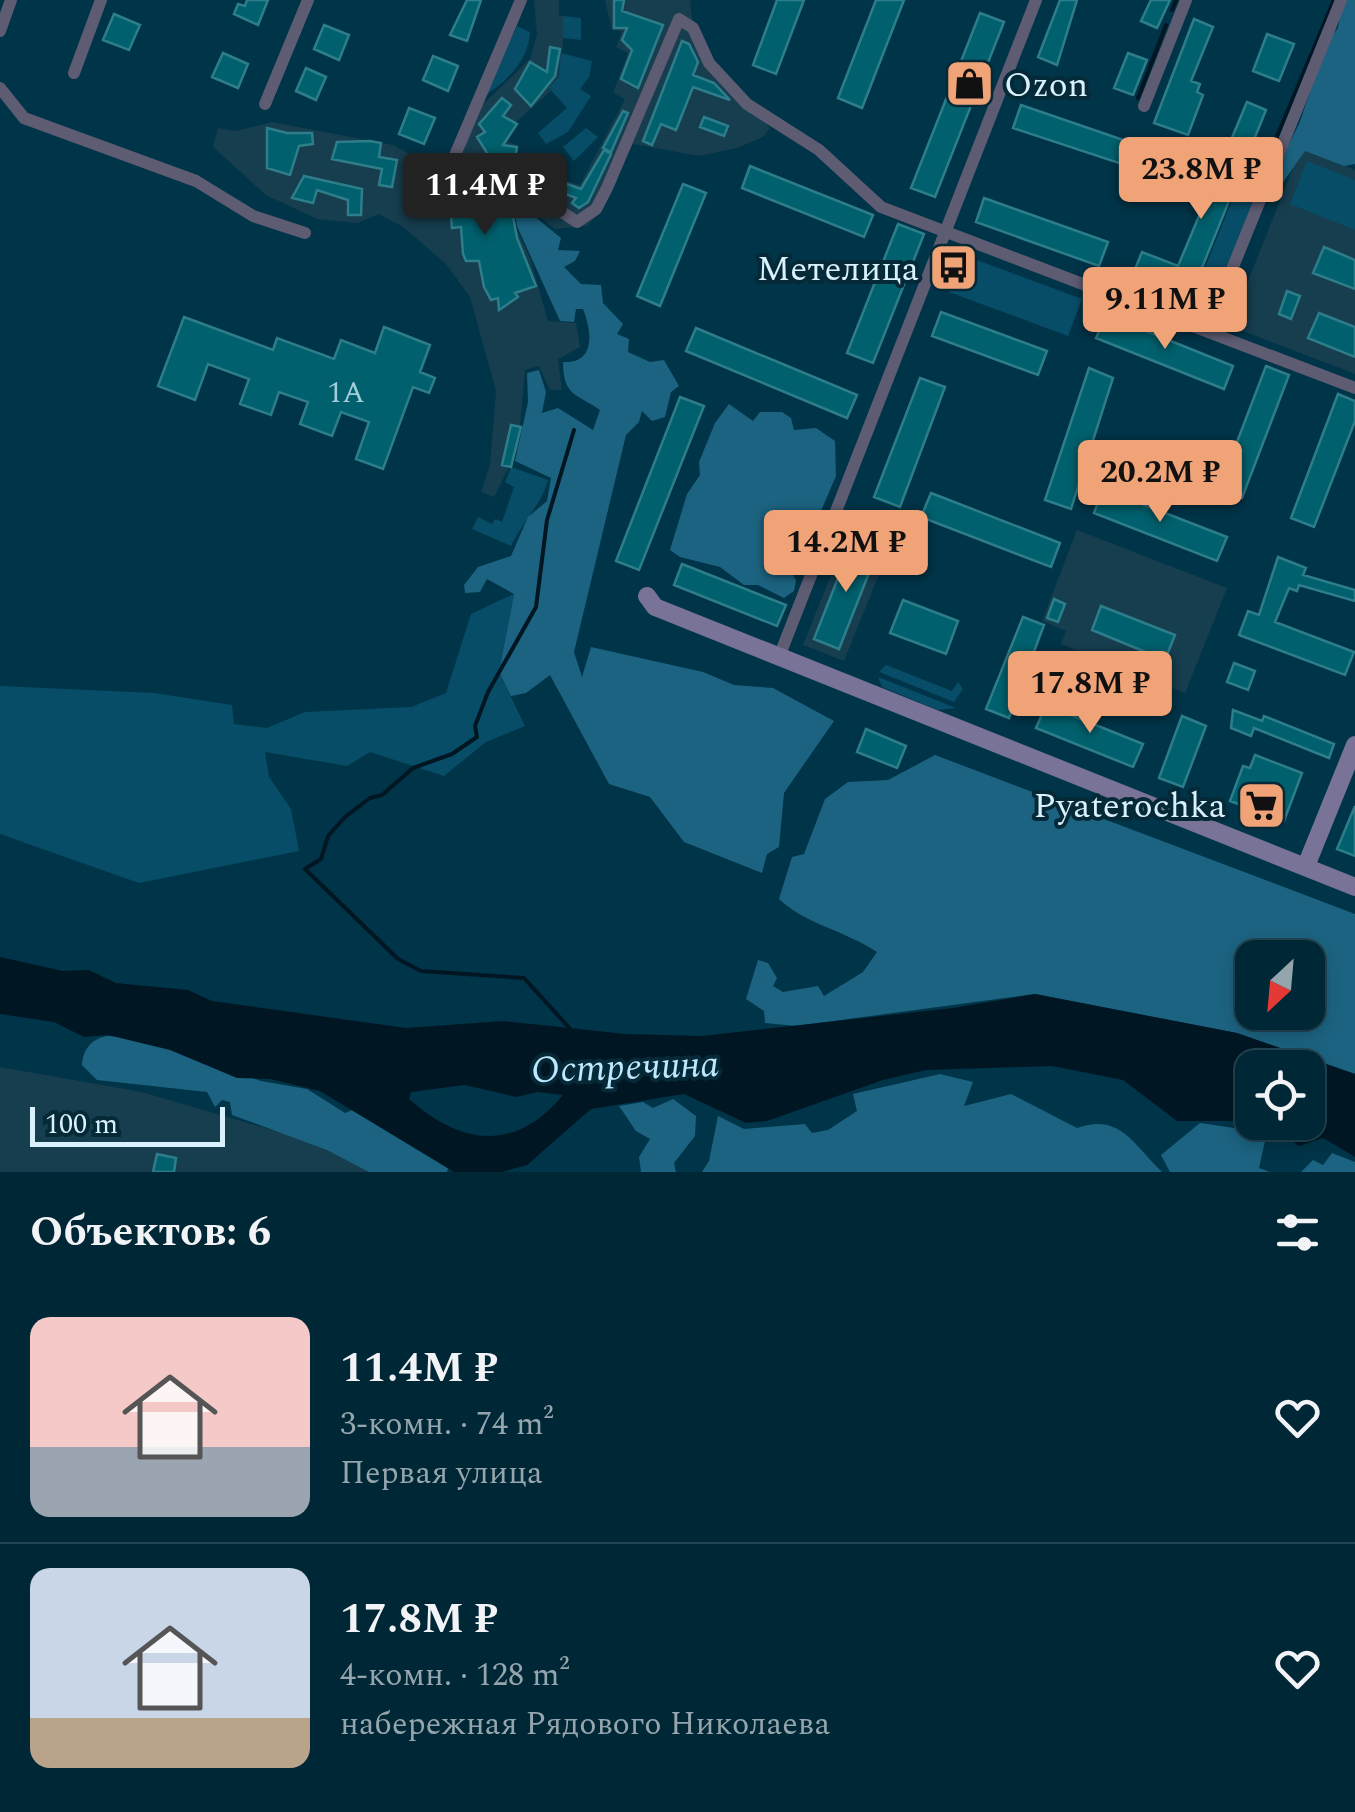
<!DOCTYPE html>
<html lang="ru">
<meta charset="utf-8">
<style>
body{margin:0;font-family:Spectral,serif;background:#0e3342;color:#f1f3f6;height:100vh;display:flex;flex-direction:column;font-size:38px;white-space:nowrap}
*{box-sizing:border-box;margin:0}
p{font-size:32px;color:#95a5ad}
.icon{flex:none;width:55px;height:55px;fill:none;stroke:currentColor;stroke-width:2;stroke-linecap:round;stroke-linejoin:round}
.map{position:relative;height:1172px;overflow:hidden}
.sheet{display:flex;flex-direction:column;background:#002736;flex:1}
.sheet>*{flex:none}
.needle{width:65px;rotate:206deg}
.tools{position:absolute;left:1235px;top:940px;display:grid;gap:20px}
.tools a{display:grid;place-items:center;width:90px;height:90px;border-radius:20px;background:#002736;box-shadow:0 5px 15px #0003,0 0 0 2px #224451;font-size:50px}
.scale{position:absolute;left:30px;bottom:25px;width:195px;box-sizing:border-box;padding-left:10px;border:5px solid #d8f1fd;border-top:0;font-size:28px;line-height:35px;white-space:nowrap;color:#d8f1fd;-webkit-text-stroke:8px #062937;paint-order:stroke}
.price{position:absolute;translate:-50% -85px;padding:0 22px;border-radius:10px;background:#efa377;color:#111;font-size:32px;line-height:65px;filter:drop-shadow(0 2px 5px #0008)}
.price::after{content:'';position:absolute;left:50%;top:60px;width:30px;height:22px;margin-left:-15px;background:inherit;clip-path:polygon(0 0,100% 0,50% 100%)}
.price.on{background:#222;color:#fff}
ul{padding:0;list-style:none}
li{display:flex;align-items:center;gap:30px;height:250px;padding:0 30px}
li+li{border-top:2px solid #224451}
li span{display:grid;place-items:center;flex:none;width:280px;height:200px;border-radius:20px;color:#555}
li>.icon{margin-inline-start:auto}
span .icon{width:120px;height:120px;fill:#fffc;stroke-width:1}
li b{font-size:42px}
h2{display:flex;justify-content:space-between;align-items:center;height:120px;padding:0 30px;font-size:42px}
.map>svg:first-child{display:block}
.built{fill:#163e4f}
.green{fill:#084d67}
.forest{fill:#1c6381;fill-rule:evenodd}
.water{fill:#001723;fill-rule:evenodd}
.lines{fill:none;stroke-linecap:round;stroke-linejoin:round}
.stream{stroke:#001723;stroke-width:4}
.building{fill:#00606d;stroke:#2e7d8a;stroke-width:2.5}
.street{stroke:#5e5c72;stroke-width:12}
.secondary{stroke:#797497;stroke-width:18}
.labels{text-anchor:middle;stroke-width:8;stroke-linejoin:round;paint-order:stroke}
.number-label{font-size:30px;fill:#a2cdd9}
.poi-label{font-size:35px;fill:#d8f1fd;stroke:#062937;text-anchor:end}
.water-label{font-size:38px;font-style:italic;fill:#bde8fe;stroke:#062937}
</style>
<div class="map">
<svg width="1355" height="1172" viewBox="0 0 1355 1172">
<rect width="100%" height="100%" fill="#003448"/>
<path class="built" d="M534,0H559V16H563L565,25L559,77L552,90L517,121L508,142L518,145L516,163L580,185L625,99L613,93L628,53L616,47L622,31L612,30L605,0H690L695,42L705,49V68L737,87L770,128L763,137L737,148L699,156L633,144L599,213L587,226L555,229L529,209L513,205L516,228L530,258L548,321L576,323L580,347L558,359L562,390H550L539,366L525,370L518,449L494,497L481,492L490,465L496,391L470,297L446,264L403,227L379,214L357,223L317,219L266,195L213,147L218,128L236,131L272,122L393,145L454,179L478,109L530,59L537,35Z
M1301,148L1355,170V374L1230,326Z
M849,530L890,547L844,661L803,645Z
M1077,530L1227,588L1185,693L1061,644L1066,631L1042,621Z
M0,1067L142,1092L333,1148L376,1172H0Z"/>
<path class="green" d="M563,16L581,18V40L563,38Z
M517,26L530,32C529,59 507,82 484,96Z
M561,53L592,61L589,77L580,89L591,96L568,132L546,144L538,133L567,108L549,88L559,77Z
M586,128L598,137L574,161L563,147Z
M1307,161L1355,180V230L1290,204Z
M1247,163L1260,177L1261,185L1221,282L1211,284L1202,275Z
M963,255L1082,299L1068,336L949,292Z
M511,467L548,480C542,503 522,523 511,546L472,529L478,517L492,524L495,519L502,522L514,487L505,482Z
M514,594L499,672L525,726L486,742L444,776L370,752L347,766L265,752L269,777L291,809L299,851L139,883L0,834V686L154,693L232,705L234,724L267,728L305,712L411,707L446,693L471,614Z
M886,665L952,691L958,682L963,689L954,702L879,672Z
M878,677L956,708L938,710L882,687Z"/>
<path class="forest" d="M1342,0H1355V164L1344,166L1305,151L1281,185H1275L1271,180L1299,124L1328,40L1338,28Z
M514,207L528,211L561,238L558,250L580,251L575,261L564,267L581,284L601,285L603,303L623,324L617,334L629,339L628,352L650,362L664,360L679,386L671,392L665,417L652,421L642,411L639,422L626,435L574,652L582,677L591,647L703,672L734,685L773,688L834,721L784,793L779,847L767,854L762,873L684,842L650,797L609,784L550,675L526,693L511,696L499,672L514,594L487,579L480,592L465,593L464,585L478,567L511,556L528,517L547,501L551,478L515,461L528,402L527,373L539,370L546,392L542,413L558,408L593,430L600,410C578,394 563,397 563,362C596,364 592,331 583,309H576L574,322L560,321L517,226Z
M729,404L753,421L760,412H782L791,418L794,430L816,428L835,441L836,476L809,539L811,547L802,560L804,569L792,574L796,580L794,591L784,598L758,585H744L720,567L680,557L670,550L687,494L700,475L699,462L715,423Z
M935,755L1355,914V1074L1237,1033L1035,994L796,1026L765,1023L764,1011L746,999L758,960L768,963L777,978L773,986L783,992L818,986L824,996L863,972L877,952C846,931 805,924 779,899L792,857L804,854L825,799L848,782L888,780ZM1252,958H1308V1012H1252Z
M108,1036L141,1038L261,1081L307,1089L345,1113L357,1108L449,1166L447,1172H369L327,1150L232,1115L230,1102L222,1100L215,1107L207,1092L97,1080L82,1065C83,1049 92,1038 108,1036Z
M940,1074L973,1082L964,1106L1011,1094L1077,1128C1120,1113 1133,1144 1162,1172H702L709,1161L718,1116L744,1129L805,1124L812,1133L828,1130L857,1111L853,1094Z
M673,1099L696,1116L695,1136L674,1163L676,1172H641L639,1157L650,1139L636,1131L619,1106L643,1102L653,1108Z
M1200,1123L1261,1132L1265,1141L1259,1168L1270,1172H1170L1161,1155Z
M1332,1153L1355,1162V1172H1301L1313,1160L1323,1165Z"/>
<path class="water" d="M0,957L63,971L89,970L116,983L188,990L212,1001L406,1028L503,1021L626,1034L701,1036L953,1008L1035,994L1237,1033L1355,1074V1157L1323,1138L1299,1146L1266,1123L1308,1122V1068H1252V1121H1177L1123,1080L1052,1066L926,1070L883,1080L767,1121L746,1123L684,1094L591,1109L527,1165L502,1172H454L320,1091L270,1079L237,1078L170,1050L108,1035L84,1037L54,1022L0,1014ZM465,1085L516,1097L538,1092L563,1095C515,1153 461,1145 409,1099L411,1092Z"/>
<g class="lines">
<path class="stream" d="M1172,10L1176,0
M1138,98L1166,25
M1273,146L1334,0
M573,1032L524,978L421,971L398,959L305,869L321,859L328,836L345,817L370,798L382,795L413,768L452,754L477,737L475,726L488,692L536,607L547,520L574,430"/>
</g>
<path class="building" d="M247,0H268L258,25L234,14L238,4L245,6Z
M467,0H481L467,41L450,35Z
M614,0H624L622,11L663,25L638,88L621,79L632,50L622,40L627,28H614Z
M777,0H804L776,74L753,65Z
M876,0H904L862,108L838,98Z
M1060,0H1077L1057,65L1038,57Z
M1151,0H1170L1157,28L1141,21Z
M980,13L1004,22L935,197L911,188Z
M114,14L140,25L129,50L103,40Z
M1194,19L1213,27L1191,81L1200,84L1197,92L1203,95L1188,135L1154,123Z
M324,25L349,35L339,60L314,49Z
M1267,34L1294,44L1279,81L1253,71Z
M682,41L689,44L698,62L693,75L714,83L730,100L693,87L676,130L661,124L652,145L643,141Z
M550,47L560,49L555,76L531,106L515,89L530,62L547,72Z
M223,53L248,64L238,88L212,77Z
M1128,53L1147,60L1133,95L1114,88Z
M433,56L458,66L448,91L423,80Z
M306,68L326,77L316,100L296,91Z
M502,98L511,105L503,116L517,124L503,145L517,147L514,165L581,189L604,150L611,154L588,202L579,208L572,203L576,198L556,190H560L499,172V168L470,165V155L489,156L477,137L485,132L479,124Z
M1247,102L1266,110L1186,307L1129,284L1142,252L1178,266Z
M1021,105L1138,145L1131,167L1013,128Z
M409,108L435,118L424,144L399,134Z
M623,111L628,113L611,152L603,148Z
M704,117L728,126L724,136L700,127Z
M267,128L287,133H312L313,144L299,146L290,175L267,168Z
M370,141L381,143L379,157L397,160L392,187L379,185L382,169L332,159L337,142Z
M750,166L873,215L864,237L742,188Z
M304,176L362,189L361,215H348V200L317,190L313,203L292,198Z
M430,177L460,193V188L490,195V201L510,200L517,238L536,286L515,293L518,297L499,310L498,298L491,300L484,287L479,261H466L463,254L461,227L452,228L449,192L438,205L429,199L416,216L412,214L420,198L415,194Z
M683,184L706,193L660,306L637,296Z
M984,198L1108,242L1099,266L976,222Z
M898,224L924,234L873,363L847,353Z
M1324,247L1355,260V289L1313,273Z
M1287,291L1300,296L1291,319L1279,314Z
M941,312L1047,351L1038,375L932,336Z
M1319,313L1355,327V357L1308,338Z
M1106,315L1233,366L1224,389L1096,338Z
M184,317L273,350L277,338L334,359L341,340L375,353L384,327L430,345L420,372L435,378L429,393L413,387L383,469L356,459L369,422L341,412L332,436L300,424L308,402L279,392L271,415L240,404L249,379L208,364L195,400L158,386Z
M696,328L857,395L847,418L686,351Z
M1266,366L1289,375L1242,498L1219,489Z
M1089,368L1113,378L1071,509L1045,500Z
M920,378L945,387L900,507L874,497Z
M1338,394L1355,401V421L1314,527L1291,518Z
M680,397L704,406L639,570L616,561Z
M511,425L521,427L511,467L502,465Z
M1103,489L1227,537L1217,561L1094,513Z
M931,493L1060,543L1051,567L921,517Z
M853,540L878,550L839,649L814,639Z
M1278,557L1306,568L1303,575L1355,590V601L1299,585L1297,591L1289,588L1275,622L1354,652L1345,675L1239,635L1248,611L1259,615Z
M682,564L786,605L777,626L674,585Z
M1054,599L1065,604L1058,622L1047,618Z
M903,600L958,621L946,654L890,633Z
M1101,606L1175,635L1165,660L1092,630Z
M1023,617L1044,625L1009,718L986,709Z
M1234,663L1255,671L1248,690L1227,682Z
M1046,705L1143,744L1133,767L1036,728Z
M1233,710L1262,721L1264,716L1334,744L1329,758L1254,728L1251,736L1231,728Z
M1182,716L1206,726L1183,787L1159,778Z
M866,729L906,746L897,768L857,752Z
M1255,755L1302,773L1284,821L1230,801L1243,766L1250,768Z
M1355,806V856L1337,849Z
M157,1154L176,1158L174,1172H153Z"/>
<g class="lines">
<path class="street" d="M521,0L447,174L541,198L577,222L596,209L607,188L679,19L693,28L709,63L747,104L819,150L881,207L1355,388
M0,31L11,0
M74,73L101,0
M0,88L24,118L196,181L253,216L305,233
M265,104L308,0
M1144,106L1186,0
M1207,331L1341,0
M779,657L1036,0"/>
<path class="secondary" d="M647,596L655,607L1355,887
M1306,866L1355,745"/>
</g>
<defs>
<symbol id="shop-square" viewBox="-11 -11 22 22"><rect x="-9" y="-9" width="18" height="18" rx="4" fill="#efa377" stroke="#062937"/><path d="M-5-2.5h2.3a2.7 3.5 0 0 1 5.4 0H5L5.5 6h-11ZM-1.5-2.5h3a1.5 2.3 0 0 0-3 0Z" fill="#111"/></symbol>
<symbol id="bus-square" viewBox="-11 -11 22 22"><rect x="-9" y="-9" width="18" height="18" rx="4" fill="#efa377" stroke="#062937"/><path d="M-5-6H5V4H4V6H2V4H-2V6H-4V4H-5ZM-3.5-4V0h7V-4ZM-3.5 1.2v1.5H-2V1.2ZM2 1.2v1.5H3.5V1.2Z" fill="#111"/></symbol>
<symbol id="supermarket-square" viewBox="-11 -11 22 22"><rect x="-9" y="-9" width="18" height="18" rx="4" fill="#efa377" stroke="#062937"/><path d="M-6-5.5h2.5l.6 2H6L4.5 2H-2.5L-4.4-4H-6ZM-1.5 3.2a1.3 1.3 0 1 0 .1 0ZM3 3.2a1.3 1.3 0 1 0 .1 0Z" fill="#111"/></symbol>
</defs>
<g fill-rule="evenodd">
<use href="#shop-square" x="942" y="56" width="55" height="55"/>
<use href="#bus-square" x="926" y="240" width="55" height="55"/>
<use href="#supermarket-square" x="1234" y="778" width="55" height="55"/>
</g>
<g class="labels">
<g class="number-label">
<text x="346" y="402">1А</text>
</g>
<g class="poi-label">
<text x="1004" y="96" text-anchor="start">Ozon</text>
<text x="919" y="280">Метелица</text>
<text x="1226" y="817">Pyaterochka</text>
</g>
<g class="water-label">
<text transform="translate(625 1066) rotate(-2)" y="13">Остречина</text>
</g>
</g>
</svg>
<div class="tools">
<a><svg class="needle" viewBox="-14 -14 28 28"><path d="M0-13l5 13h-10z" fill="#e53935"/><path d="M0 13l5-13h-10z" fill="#95a5ad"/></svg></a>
<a><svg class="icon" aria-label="locate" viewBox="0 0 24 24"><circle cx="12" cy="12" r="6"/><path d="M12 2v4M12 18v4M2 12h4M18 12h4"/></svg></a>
</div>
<div class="scale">100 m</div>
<b class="price" style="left:1201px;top:222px">23.8M ₽</b>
<b class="price on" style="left:485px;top:238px">11.4M ₽</b>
<b class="price" style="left:1165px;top:352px">9.11M ₽</b>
<b class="price" style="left:1160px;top:525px">20.2M ₽</b>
<b class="price" style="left:846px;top:595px">14.2M ₽</b>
<b class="price" style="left:1090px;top:736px">17.8M ₽</b>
</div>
<section class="sheet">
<h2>Объектов: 6<svg class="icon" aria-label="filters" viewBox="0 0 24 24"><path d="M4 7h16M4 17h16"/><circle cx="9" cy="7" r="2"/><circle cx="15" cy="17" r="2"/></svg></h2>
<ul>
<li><span style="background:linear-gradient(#f6c9c9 65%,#9aa5b1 0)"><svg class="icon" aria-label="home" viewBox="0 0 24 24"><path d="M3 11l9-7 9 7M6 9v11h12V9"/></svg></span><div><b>11.4M ₽</b><p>3-комн. · 74 m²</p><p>Первая улица</p></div><svg class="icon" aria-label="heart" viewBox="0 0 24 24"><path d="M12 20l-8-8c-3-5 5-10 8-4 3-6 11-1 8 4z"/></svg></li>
<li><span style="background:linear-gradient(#c9d6e8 75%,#b9a48a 0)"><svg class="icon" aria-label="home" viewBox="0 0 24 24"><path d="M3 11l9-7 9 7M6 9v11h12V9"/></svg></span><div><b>17.8M ₽</b><p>4-комн. · 128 m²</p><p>набережная Рядового Николаева</p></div><svg class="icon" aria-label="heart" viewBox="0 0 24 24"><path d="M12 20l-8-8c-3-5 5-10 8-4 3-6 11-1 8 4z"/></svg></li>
</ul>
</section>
